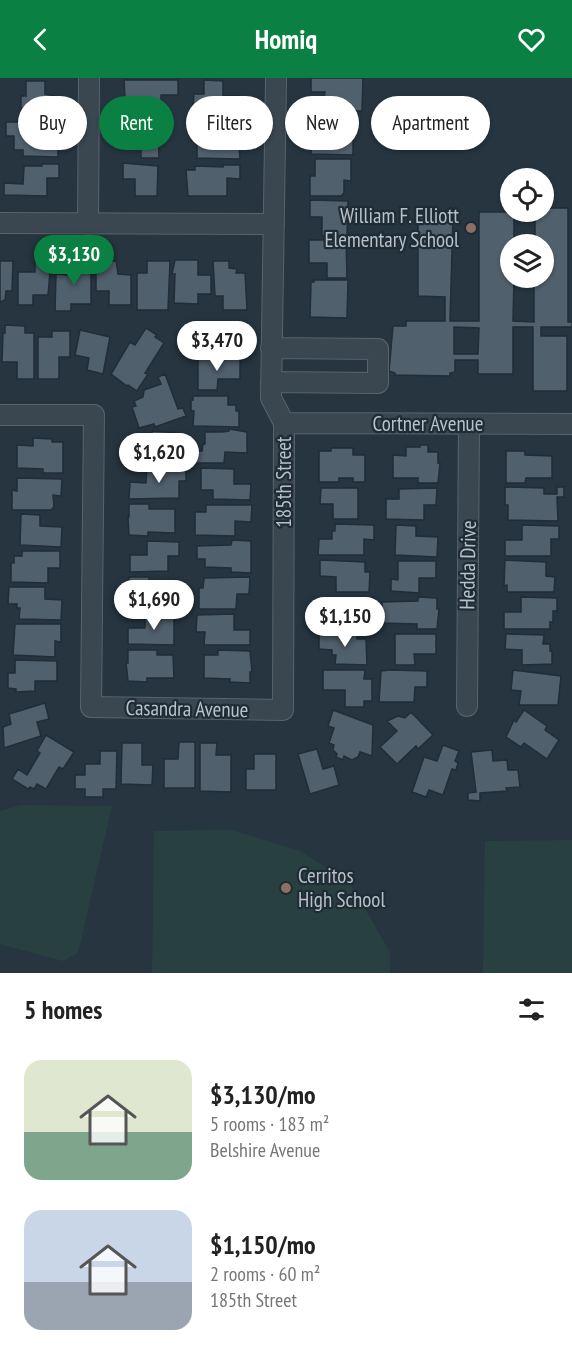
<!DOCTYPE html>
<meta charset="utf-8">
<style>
body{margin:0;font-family:"PT Sans Narrow",sans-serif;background:#f6f6f6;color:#222;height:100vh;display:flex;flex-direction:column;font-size:22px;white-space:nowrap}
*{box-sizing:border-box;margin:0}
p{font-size:20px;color:#767676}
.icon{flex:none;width:33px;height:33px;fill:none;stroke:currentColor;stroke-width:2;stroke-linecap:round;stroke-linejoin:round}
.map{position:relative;height:895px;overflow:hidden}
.details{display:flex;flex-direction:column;background:#fff;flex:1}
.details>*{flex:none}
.top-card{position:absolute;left:18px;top:18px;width:537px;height:54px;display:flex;gap:12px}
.buttons{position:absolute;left:500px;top:90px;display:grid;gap:12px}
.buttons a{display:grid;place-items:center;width:54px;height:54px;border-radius:50%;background:#fff;box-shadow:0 2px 4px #0004;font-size:30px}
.price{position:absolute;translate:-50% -51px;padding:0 14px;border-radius:21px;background:#fff;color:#222;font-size:20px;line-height:39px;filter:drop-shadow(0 2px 3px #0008)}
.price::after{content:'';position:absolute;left:50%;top:36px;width:18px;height:14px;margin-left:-9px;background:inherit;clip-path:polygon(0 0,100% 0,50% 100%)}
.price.active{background:#0b8043;color:#fff}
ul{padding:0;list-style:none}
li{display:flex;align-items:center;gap:18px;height:150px;padding:0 24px}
li span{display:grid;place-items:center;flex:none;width:168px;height:120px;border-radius:18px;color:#555}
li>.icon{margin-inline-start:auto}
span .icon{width:72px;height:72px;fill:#fffc;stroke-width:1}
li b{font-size:26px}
h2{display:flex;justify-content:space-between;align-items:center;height:72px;padding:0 24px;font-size:26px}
.pill{padding:0 21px;border-radius:27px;background:#fff;box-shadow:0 2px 4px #0004;font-size:21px;line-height:54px}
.pill.active{background:#0b8043;color:#fff}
header{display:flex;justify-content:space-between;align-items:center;height:78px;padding:0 24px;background:#0b8043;color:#fff;font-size:27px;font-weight:700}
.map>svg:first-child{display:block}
.green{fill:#284140}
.building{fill:#51606d;stroke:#212d37;stroke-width:1.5;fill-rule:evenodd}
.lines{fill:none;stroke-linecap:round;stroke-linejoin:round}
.minor-casing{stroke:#58646d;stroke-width:22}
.minor{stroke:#3a4650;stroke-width:20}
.education-dot{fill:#8d6e63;stroke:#1f2b35;stroke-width:2}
.labels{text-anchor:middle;stroke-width:4.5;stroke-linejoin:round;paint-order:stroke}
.poi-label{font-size:21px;fill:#b6c1ca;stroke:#1f2b35;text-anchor:end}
.street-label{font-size:21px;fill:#b6c1ca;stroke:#1f2b35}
</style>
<header><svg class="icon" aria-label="back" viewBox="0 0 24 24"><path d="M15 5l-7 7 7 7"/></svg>Homiq<svg class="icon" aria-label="heart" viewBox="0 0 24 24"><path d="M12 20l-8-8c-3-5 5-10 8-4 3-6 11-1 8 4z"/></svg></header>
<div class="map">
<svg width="572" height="895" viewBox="0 0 572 895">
<rect width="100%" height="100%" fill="#263540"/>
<path class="green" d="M20,727L112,728L78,875L63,883L0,866V733Z
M232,752L300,773L350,805L390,874V895H152L154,753Z
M572,762V895H483L485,763Z"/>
<path class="building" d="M311,0H363L362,33L322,32L325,14H311Z
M124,2H178V17H161V39H126Z
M204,2L223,3V18H240L239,39H205V32L193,31L194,16H204Z
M26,3H45V16L59,19V38H29V30H21V18H26Z
M329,39L353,41V77L311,76V56H329Z
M123,43L158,44L159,80H141V64H123Z
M6,44H46V64H58V79L23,78V72H14V58H6Z
M202,44H237L240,81L197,80V62H202Z
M315,81H351V103L344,102V115L341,118H310V98H315Z
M123,85L158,88L157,118H135V101H123Z
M42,86H59V100H47V118L4,117V105L23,106L24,88H42Z
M223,87H240V101L227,100V118H188L186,92H195V88L223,89Z
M310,122L348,123L347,158H322V139H310Z
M543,130H568V244H572V249H541V258H567V313H533V249H513V296H478V282H455V294L450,295V298L395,297V295L389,293L393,248H406V243H445V219L418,218V138H453L450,243H479V134H514V166H510V200H514L513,243L534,244V200H543V166H535V134H543ZM454,249L479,250L478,276H454Z
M309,162H346L347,200H327V185H309Z
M72,181L91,182V226H71V233H55L56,196L68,197V191H72Z
M175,182H198V197H211V216H198V226L174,225L175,196H172Z
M0,183H13L12,213H6L5,222L0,224Z
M35,183H51L48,217H33V227H18V194H35Z
M96,183H116L118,196L131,197V227H109V213H96Z
M147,183H170L168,232H137V195H147Z
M213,183H229V190L237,191L236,195H245L247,232H223V218H215Z
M314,202H348L347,240L310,239L311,204H314Z
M201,245H226V259L239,260V276L201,275Z
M5,247L25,248V255H34V301H17V284H2L3,255H5Z
M146,250L157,257L155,259L164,265L145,295L148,296L137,313L128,307L127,308L111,296L130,264L135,267Z
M80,252L110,259L103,296L87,292L89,280L75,277Z
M52,253H70V279H59V301H38V259H52Z
M198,281H240V301H218L217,312H198Z
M165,296L178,331L183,330L186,338L155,349L154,346L139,350L132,329L136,328L134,323L143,319L144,312L161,306L158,299Z
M193,318H228V327H236V333H239V349L193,348L194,333H191V322H193Z
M229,351L247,354V375L225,374L224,385H195V373H202L203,366H205V354H222L229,353Z
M152,353L179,355V380H171V384L130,385V365H152Z
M33,360L52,361V364H63V395H43V391L17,390V367L33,368Z
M420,367H428V374H438V385H440L438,405H418V400H393V377L406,378V369H420Z
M331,370H353V377H365V404H353V400H339V404H319V373H331Z
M506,373H525V377L552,378V400H526L525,405H506Z
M147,390H186V403H179V420L129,421L130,404L146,405Z
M201,390L234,391V406H251L250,422L213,421V412H201Z
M17,400L62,401L61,418L53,417L54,429L51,432H12V412L17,413Z
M505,409L544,410V416H557V409H564V419H557L558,443L508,442V427H505Z
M321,410H358V441H333V426H320Z
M437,410L436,427H424V442L386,441V421H399V411Z
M129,426H149V431H175V455L148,454V458L129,457L128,439H129Z
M206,427H252L251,444L235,443V458L195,457V434H206Z
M21,436L40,437V448L62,449L61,469L20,467Z
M335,446L374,447V462L364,461V477H318L319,461H332V453H335Z
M396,447L416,448V458L438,459L437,479L395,477Z
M522,447L559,448V461H551V478H505V462H522Z
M232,462L251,463V495L231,494V490L205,489V481H197V468L231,467Z
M147,463L179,464V478H168V493L130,494V477H147Z
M22,473H60V490H48V505L11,504V485H14V478H22Z
M320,482L365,484V494H370L369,514H336V499L320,498Z
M505,482L546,484V498L555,499L554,514H507V507L504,508Z
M398,483H436V500H419V515L391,513V501L398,502Z
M129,499H149V504H175V527H148V531L129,530Z
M250,499L249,516H237L236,531H199V510H203L204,500Z
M9,509H45V521L62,522L61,542L19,541L20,530H17V526H8Z
M335,519L373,520L372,528H364L363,550L318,551V534H335Z
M418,519L437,520V531H439L437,551H417V546L382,545V524L418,523Z
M521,519L557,520V533H553V544H550V551H504V534H521Z
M145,535L174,536V567L128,566V550H145Z
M234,536V552H250V567H204L205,554H196L197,537Z
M15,546H61V564L55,563V579L13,577Z
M319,555L357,556V561H366L367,587L335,586L336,577H332V572L319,571Z
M395,556H436V576H414L415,587H395Z
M506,556L544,557L543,566H550V573H552V586L522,587V572L505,571Z
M128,572H157V577H173L174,600H147V604L128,603L126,585H128Z
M218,572L250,573L252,594H250V605L230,604V601L204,600V577H218Z
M15,582L57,583V603H35V613L16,614V611L8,610V595H15Z
M323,592H365L364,601H372V623H364V629H345V612H323Z
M390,592L427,593V609H415L414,624H379L381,593Z
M513,592L561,598L558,627H519L521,613L511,612Z
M45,625L49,641L37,644L41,658L4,670L3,649L11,646L9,636Z
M333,632L373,647L372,678L360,674L358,679L352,682L344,678L343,682L336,679L337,676L333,672L334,667L329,665L334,650L328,648Z
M524,632L547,648L545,652L559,662L547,681L524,665L521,669L506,659L514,642L516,644Z
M411,634L433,657L418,671L416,668L397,686L380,669L397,653L387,643L398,638L405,640Z
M46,657L74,674L63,691L59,689L46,711L37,706L34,711L30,709L28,711L12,701L18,691L27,697L40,675L37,673Z
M179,664H195V710H164V681H178Z
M122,665H142V687H153L152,707L121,706Z
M200,665H217L216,677H231V714L200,713Z
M443,667L459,673L455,683L458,685L456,692L452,691L443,717L429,712L426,719L412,714L424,679L437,683Z
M317,671L323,691L334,688L339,707L310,716L298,676Z
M492,672L493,683L507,682L508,692H518L520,709L506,710L507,713L480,715V723L468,722V715L476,714L471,674Z
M100,673H117L116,711H103V719H85V711H75V697H85V686H100Z
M254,676H276V712H246V691H254Z"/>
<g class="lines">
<defs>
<path id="minor" d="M0,145L274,146
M88,146L89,0
M271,270L378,271V305L271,304
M0,337H94L91,629L283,632L284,345L271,320L276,0
M284,345L572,346
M467,628L469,346"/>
</defs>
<use href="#minor" class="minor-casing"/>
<use href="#minor" class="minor"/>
</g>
<g class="education-dot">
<circle cx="471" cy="150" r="6"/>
<circle cx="286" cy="810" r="6"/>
</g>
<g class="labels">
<g class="poi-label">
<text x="459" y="145">William F. Elliott<tspan x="459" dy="24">Elementary School</tspan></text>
<text x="298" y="805" text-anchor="start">Cerritos<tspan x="298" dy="24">High School</tspan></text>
</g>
<g class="street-label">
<text x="428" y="353">Cortner Avenue</text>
<text transform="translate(284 404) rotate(-90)" y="7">185th Street</text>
<text transform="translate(468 487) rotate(-89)" y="7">Hedda Drive</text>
<text transform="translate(187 631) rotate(1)" y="7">Casandra Avenue</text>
</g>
</g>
</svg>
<div class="buttons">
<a><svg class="icon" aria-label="locate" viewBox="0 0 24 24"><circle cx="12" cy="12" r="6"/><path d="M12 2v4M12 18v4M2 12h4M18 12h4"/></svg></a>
<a><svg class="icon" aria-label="layers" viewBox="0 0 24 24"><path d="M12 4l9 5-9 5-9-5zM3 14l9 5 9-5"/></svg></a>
</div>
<b class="price active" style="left:74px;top:208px">$3,130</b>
<b class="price" style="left:217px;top:294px">$3,470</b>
<b class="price" style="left:159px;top:406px">$1,620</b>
<b class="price" style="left:154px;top:553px">$1,690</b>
<b class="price" style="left:345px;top:570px">$1,150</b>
<div class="top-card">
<a class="pill">Buy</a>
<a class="pill active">Rent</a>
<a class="pill">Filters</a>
<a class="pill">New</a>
<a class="pill">Apartment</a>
</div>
</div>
<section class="details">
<h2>5 homes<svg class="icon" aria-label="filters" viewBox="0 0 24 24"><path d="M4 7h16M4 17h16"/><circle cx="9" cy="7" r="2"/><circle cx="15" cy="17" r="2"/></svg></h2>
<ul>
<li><span style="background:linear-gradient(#dfe7d0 60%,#7fa58c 0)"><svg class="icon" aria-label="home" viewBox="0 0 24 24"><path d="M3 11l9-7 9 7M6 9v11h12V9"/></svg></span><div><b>$3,130/mo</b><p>5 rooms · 183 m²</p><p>Belshire Avenue</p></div></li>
<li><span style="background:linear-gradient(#c9d6e8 60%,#9aa5b1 0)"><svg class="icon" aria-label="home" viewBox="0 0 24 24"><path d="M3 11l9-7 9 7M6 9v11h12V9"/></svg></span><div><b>$1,150/mo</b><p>2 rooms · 60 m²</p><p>185th Street</p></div></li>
</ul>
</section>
